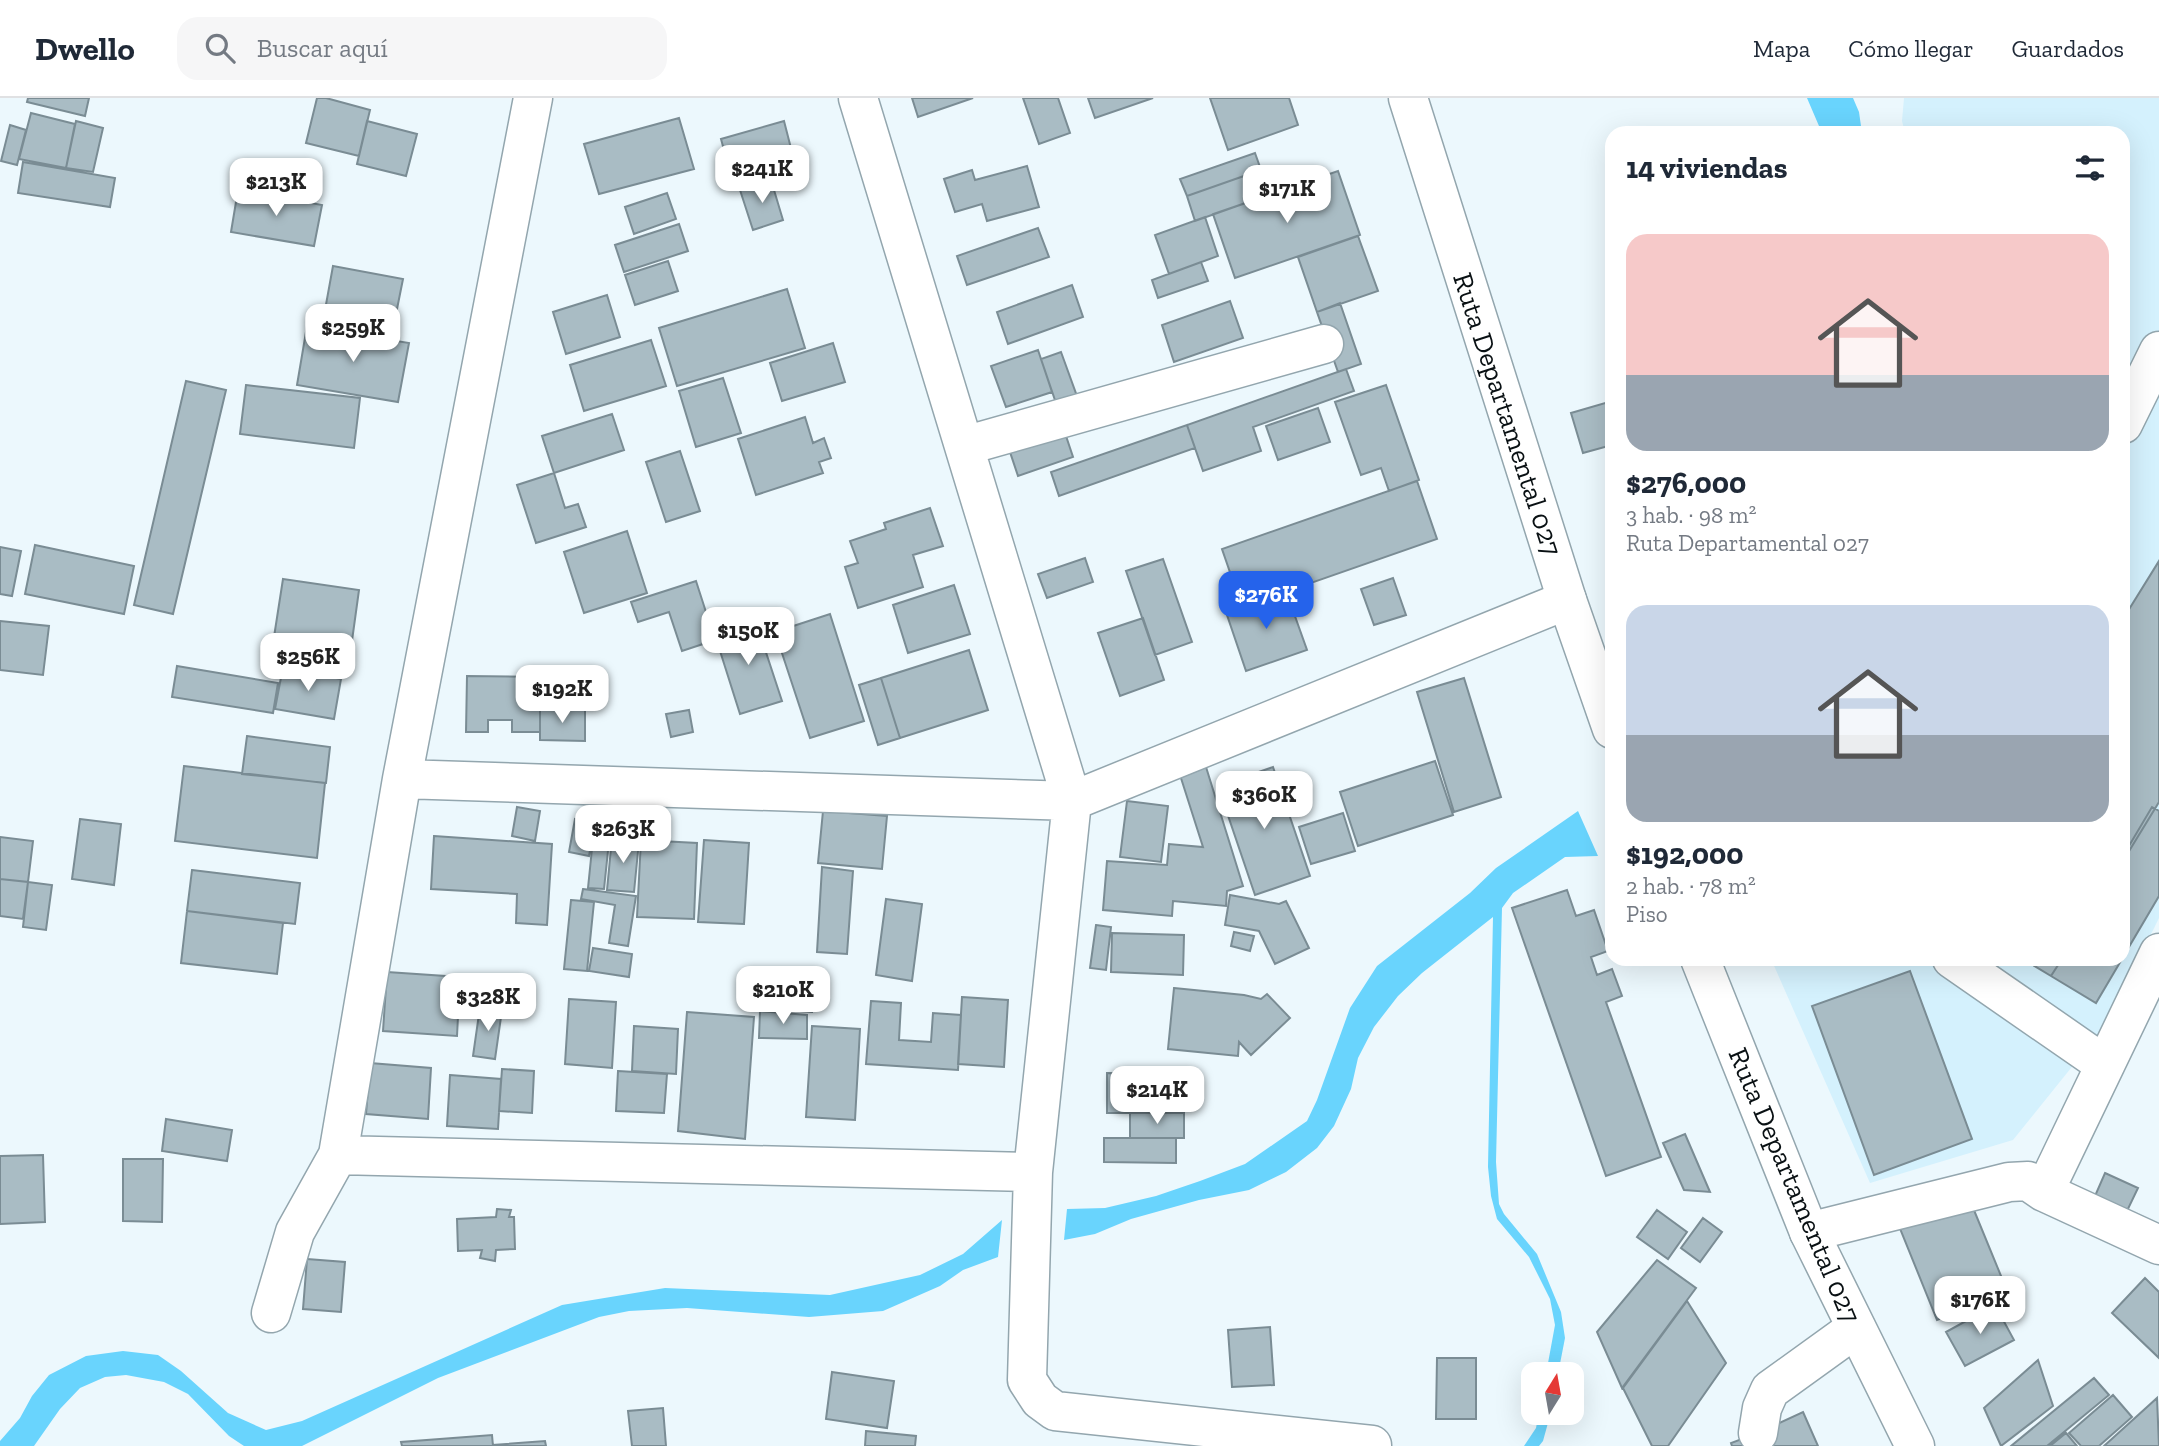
<!DOCTYPE html>
<html lang="es">
<meta charset="utf-8">
<style>
body{margin:0;font-family:"Zilla Slab",serif;background:#f6f6f7;color:#1f2937;height:100vh;display:flex;flex-direction:column;font-size:26px;white-space:nowrap}
*{box-sizing:border-box;margin:0}
p{font-size:23px;color:#747a83}
.icon{flex:none;width:38px;height:38px;fill:none;stroke:currentColor;stroke-width:2;stroke-linecap:round;stroke-linejoin:round}
.map{position:relative;flex:1;overflow:hidden}
.side{position:absolute;left:1605px;top:28px;width:525px;height:840px;display:flex;flex-direction:column;background:#fff;border-radius:21px;box-shadow:0 7px 28px #0002}
.side>*{flex:none}
.needle{width:46px;rotate:11deg}
.tools{position:absolute;left:1521px;top:1264px;display:grid;gap:14px}
.tools a{display:grid;place-items:center;width:63px;height:63px;border-radius:14px;background:#fff;box-shadow:0 7px 28px #0002;font-size:35px}
.price{position:absolute;translate:-50% -60px;padding:0 16px;border-radius:14px;background:#fff;color:#222;font-size:23px;line-height:46px;filter:drop-shadow(0 2px 4px #0008)}
.price::after{content:'';position:absolute;left:50%;top:42px;width:21px;height:16px;margin-left:-10px;background:inherit;clip-path:polygon(0 0,100% 0,50% 100%)}
.price.current{background:#2563eb;color:#fff}
ul{padding:0;list-style:none}
li{display:grid;align-content:center;gap:14px;height:371px;padding:0 21px}
li span{display:grid;place-items:center;height:217px;border-radius:21px;color:#555}
li>.icon{margin-inline-start:auto}
span .icon{width:126px;height:126px;fill:#fffc;stroke-width:1}
li b{font-size:30px}
h2{display:flex;justify-content:space-between;align-items:center;height:84px;padding:0 21px;font-size:30px}
header{display:flex;align-items:center;gap:42px;box-sizing:border-box;height:98px;padding:0 35px;background:#fff;border-bottom:2px solid #e0e1e3}
header strong{font-size:33px}
nav{display:flex;gap:38px;margin-inline-start:auto;font-size:24px}
.search{width:490px;height:63px;background:#f6f6f7;display:flex;align-items:center;gap:18px;box-sizing:border-box;padding:0 24px;border-radius:21px;color:#747a83;font-size:26px}
.map>svg:first-child{display:block}
.built{fill:#d4f1fd}
.water{fill:#69d4fd}
.building{fill:#a9bcc4;stroke:#7a8c94;stroke-width:2}
.lines{fill:none;stroke-linecap:round;stroke-linejoin:round}
.minor-casing{stroke:#93a6ae;stroke-width:41}
.major-casing{stroke:#93a6ae;stroke-width:41}
.minor{stroke:#fff;stroke-width:38}
.major{stroke:#fff;stroke-width:38}
.labels{text-anchor:middle;stroke-width:5;stroke-linejoin:round;paint-order:stroke}
.street-label{font-size:28px;fill:#091013;stroke:#fff}
</style>
<header>
<strong>Dwello</strong>
<div class="search"><svg class="icon" aria-label="search" viewBox="0 0 24 24"><circle cx="10" cy="10" r="6"/><path d="M15 15l6 6"/></svg>Buscar aquí</div>
<nav><a>Mapa</a><a>Cómo llegar</a><a>Guardados</a></nav>
</header>
<div class="map">
<svg width="2159" height="1348" viewBox="0 0 2159 1348">
<rect width="100%" height="100%" fill="#ecf8fd"/>
<path class="built" d="M1904,0H2159V820L2108,924L2013,1042L1870,1085L1771,861H2123V35H1905L1902,23Z"/>
<path class="water" d="M1807,0H1853L1859,14L1862,35H1822Z
M1578,713L1598,758L1565,759L1513,795L1502,810L1496,1064L1499,1106L1504,1116L1537,1156L1561,1214L1565,1240L1558,1276H1546L1555,1227L1550,1201L1529,1159L1497,1121L1491,1098L1488,1069L1493,819L1422,875L1398,898L1374,929L1358,960L1351,991L1334,1028L1317,1050L1286,1074L1249,1092L1199,1102L1131,1121L1095,1136L1064,1142L1067,1111L1105,1110L1156,1098L1200,1083L1245,1066L1307,1023L1317,1002L1350,910L1377,868L1470,795L1496,770Z
M1002,1122L998,1159L963,1172L940,1188L883,1213L809,1219L687,1210L629,1213L599,1219L438,1280L302,1348H244L229,1338L188,1296L164,1284L126,1277L105,1279L80,1290L60,1311L34,1348H0V1343L20,1320L32,1298L49,1277L86,1258L123,1253L158,1257L181,1273L228,1315L266,1332L302,1323L562,1207L665,1190L830,1197L920,1177L963,1156Z
M1539,1314H1551L1543,1343L1539,1348H1524L1536,1330Z"/>
<path class="building" d="M28,0H89L85,18L27,4Z
M317,0H326L370,12L359,58L306,45Z
M912,0H973L918,19Z
M1023,0H1058L1070,35L1039,46Z
M1088,0H1153L1095,20Z
M1210,0H1289L1298,27L1228,52Z
M31,15L75,26L66,70L19,61Z
M679,20L694,71L599,96L584,46Z
M76,23L103,30L93,74L66,70Z
M367,23L417,36L406,78L357,66Z
M784,23L794,62L731,78L721,41Z
M10,27L26,32L17,67L1,63Z
M1255,55L1261,72L1187,98L1180,81Z
M23,64L115,80L110,109L18,95Z
M1027,68L1039,109L987,123L982,106L955,114L944,81L972,72L975,82Z
M1261,72H1263L1271,96L1195,123L1187,98Z
M1338,73L1360,137L1235,180L1213,116Z
M771,82L783,122L753,132L740,92Z
M238,92L322,107L314,148L231,134Z
M667,95L676,121L634,136L625,109Z
M1205,119L1218,158L1169,176L1155,137Z
M679,126L688,153L624,174L615,147Z
M1038,130L1049,159L967,187L957,158Z
M1358,138L1378,193L1317,214L1298,159Z
M668,163L678,193L635,207L625,177Z
M1201,164L1208,183L1158,200L1152,182Z
M333,168L403,181L392,236L323,223Z
M1072,187L1083,219L1008,246L997,214Z
M787,191L805,250L677,288L659,230Z
M607,197L620,239L566,256L553,214Z
M1230,203L1243,240L1174,264L1162,227Z
M1340,205L1361,266L1338,274L1317,214Z
M307,228L409,245L398,304L297,287Z
M651,242L666,288L584,313L570,267Z
M833,245L845,284L782,303L770,265Z
M1038,252L1052,294L1006,309L991,268Z
M1061,254L1078,301L1057,308L1041,261Z
M1346,271L1354,293L1253,329L1261,353L1203,373L1187,327Z
M723,280L741,335L696,349L679,293Z
M186,283L226,292L173,516L134,507Z
M246,287L360,300L354,350L240,336Z
M1386,287L1419,382L1389,393L1381,370L1361,377L1335,304Z
M1612,303V347L1583,355L1571,315Z
M1318,310L1330,344L1278,362L1266,328Z
M612,316L624,352L554,375L542,338Z
M805,319L813,345L824,340L831,360L819,364L823,375L756,397L738,341Z
M1187,327L1195,350L1059,398L1051,374Z
M1064,332L1073,359L1018,378L1009,351Z
M680,353L700,413L666,424L646,364Z
M554,375L565,410L578,406L586,429L536,445L517,387Z
M1417,383L1437,441L1242,509L1222,451Z
M930,410L943,448L913,457L923,489L858,510L845,469L858,465L850,443L886,431L884,425Z
M627,433L647,495L584,515L564,454Z
M35,447L134,468L124,516L25,496Z
M0,449L21,453L12,498L0,496Z
M1085,460L1093,484L1047,500L1038,476Z
M1163,461L1192,544L1155,557L1126,473Z
M2159,463V704L2123,763V521Z
M1393,480L1406,517L1374,527L1361,491Z
M283,481L359,492L351,550L274,539Z
M696,483L715,542L682,553L669,514L638,524L631,504Z
M954,487L970,536L908,555L893,507Z
M1286,493L1307,552L1246,573L1226,514Z
M830,516L864,623L810,640L775,534Z
M1143,520L1164,582L1120,598L1098,535Z
M755,521L782,603L740,616L714,534Z
M0,523L49,528L43,577L0,572Z
M969,552L988,612L900,640L881,580Z
M177,568L278,585L273,615L172,599Z
M283,569L341,581L334,621L275,611Z
M467,578L540,579V634H512V622H488V634H466Z
M881,580L900,640L878,647L859,587Z
M1464,580L1501,699L1454,714L1417,594Z
M540,611L585,612V643L540,642Z
M689,612L693,634L671,639L666,616Z
M247,638L330,649L326,685L242,676Z
M1435,663L1453,717L1358,748L1340,694Z
M184,668L325,685L317,760L175,743Z
M1206,669L1243,788L1227,793L1226,808L1173,803L1172,818L1103,812L1107,763L1167,767L1169,746L1203,749L1180,677Z
M1273,669L1310,778L1255,797L1218,688Z
M1127,703L1168,708L1161,764L1120,759Z
M517,709L540,713L535,743L512,738Z
M2152,709L2159,713V798L2123,859V758Z
M823,713L887,718L882,771L818,765Z
M1343,715L1355,753L1311,766L1299,729Z
M80,721L121,726L114,787L72,781Z
M575,721L595,725L589,758L569,754Z
M434,738L552,746L547,827L516,825L517,796L431,791Z
M0,739L33,743L28,784L0,781Z
M612,740L639,743L634,794L607,792Z
M593,741L609,743L604,791L588,790Z
M641,742L697,745L694,821L637,819Z
M704,742L749,745L744,826L698,824Z
M822,769L853,773L847,856L817,854Z
M192,772L300,785L295,826L187,813Z
M0,781L28,784L23,821L0,818Z
M28,784L52,787L46,832L23,829Z
M583,791L636,798L628,848L609,845L615,807L581,801Z
M1567,792L1576,818L1594,812L1608,853L1591,859L1597,877L1612,871L1622,898L1606,904L1661,1059L1606,1078L1512,810Z
M1230,797L1279,806L1286,803L1309,850L1275,866L1259,833L1225,827Z
M886,801L922,806L912,883L876,877Z
M571,802L594,804L587,873L564,871Z
M187,813L283,825L277,876L181,865Z
M1096,827L1111,829L1106,872L1090,870Z
M1234,834L1254,838L1250,853L1231,848Z
M1112,835L1184,837L1183,877L1111,874Z
M593,850L632,856L629,879L589,873Z
M2023,861H2062L2051,878Z
M2062,861H2122L2096,905L2051,878Z
M751,873L816,878L812,914L747,909Z
M1910,873L1972,1041L1874,1077L1812,908Z
M387,874L460,879L457,938L383,933Z
M1174,890L1244,897L1261,901L1267,896L1290,920L1251,957L1239,944L1238,958L1168,951Z
M962,899L1008,902L1004,969L958,966Z
M569,901L616,904L612,970L565,966Z
M871,903L901,905L899,942L931,944L933,915L961,917L958,972L866,966Z
M480,909L502,912L495,961L473,958Z
M760,913L807,917V941L759,940Z
M687,914L754,919L745,1041L678,1033Z
M634,928L678,931L676,976L632,973Z
M812,928L860,931L855,1022L806,1019Z
M370,965L431,970L428,1021L366,1016Z
M502,971L534,973L532,1015L499,1013Z
M618,973L667,976L664,1015L616,1013Z
M1107,975L1184,976V1015H1107Z
M450,977L501,981L498,1031L447,1028Z
M1130,1015H1184V1040H1130Z
M166,1021L232,1032L227,1063L162,1053Z
M1685,1036L1710,1094L1684,1092L1663,1045Z
M1104,1040H1176V1065L1104,1064Z
M43,1057L45,1124L0,1126V1058Z
M123,1061H163L162,1124L123,1123Z
M2105,1075L2138,1090L2127,1113L2095,1098Z
M1969,1100L2008,1195L1937,1222L1899,1128Z
M497,1111L511,1112L509,1119H514L515,1151L496,1152L495,1163L480,1160L482,1152L458,1153L457,1121L496,1119Z
M1657,1112L1687,1134L1668,1161L1637,1139Z
M1703,1120L1722,1134L1700,1164L1681,1150Z
M307,1161L345,1164L341,1214L303,1211Z
M1657,1162L1696,1190L1622,1290L1597,1234Z
M2145,1180L2159,1194V1260L2112,1215Z
M1687,1203L1726,1265L1668,1348H1652L1623,1290Z
M1995,1207L2014,1242L1965,1268L1946,1234Z
M1270,1229L1274,1287L1232,1289L1228,1232Z
M1437,1260H1476V1321H1436Z
M2038,1262L2053,1308L2001,1348L1984,1310Z
M832,1274L894,1283L887,1330L826,1321Z
M2094,1280L2109,1297L2047,1348H2011Z
M2113,1297L2132,1319L2099,1348H2081L2069,1335Z
M2157,1300L2159,1348H2104Z
M663,1310L666,1348H632L628,1313Z
M1803,1314L1818,1348H1732L1731,1345L1758,1335Z
M866,1333L916,1338L915,1348H865Z
M2066,1335L2077,1348H2050Z
M492,1337L493,1348H402L401,1344Z
M545,1343L546,1348H493V1347Z"/>
<g class="lines">
<defs>
<path id="minor" d="M858,0L1072,703L1033,1074L1027,1282L1040,1302L1055,1313L1372,1347
M2123,326L2159,253
M964,348L1324,246
M402,681L1072,703L1567,502
M1952,861L2105,967
M338,1057L1033,1074
M2044,1094L2159,855
M1809,1134L2009,1084L2028,1083L2044,1094L2159,1147
M271,1215L295,1134L338,1057L402,681L533,0
M1758,1335L1762,1310L1770,1292L1856,1230"/>
<path id="major" d="M1408,0L1567,502L1612,631
M1700,861L1809,1134L1915,1348"/>
</defs>
<use href="#minor" class="minor-casing"/>
<use href="#major" class="major-casing"/>
<use href="#minor" class="minor"/>
<use href="#major" class="major"/>
</g>
<g class="labels">
<g class="street-label">
<text transform="translate(1508 316) rotate(72)" y="10">Ruta Departamental 027</text>
<text transform="translate(1795 1087) rotate(67)" y="10">Ruta Departamental 027</text>
</g>
</g>
</svg>
<div class="tools">
<a><svg class="needle" viewBox="-14 -14 28 28"><path d="M0-13l5 13h-10z" fill="#e53935"/><path d="M0 13l5-13h-10z" fill="#747a83"/></svg></a>
</div>
<b class="price" style="left:762px;top:107px">$241K</b>
<b class="price" style="left:276px;top:120px">$213K</b>
<b class="price" style="left:1287px;top:127px">$171K</b>
<b class="price" style="left:353px;top:266px">$259K</b>
<b class="price current" style="left:1266px;top:533px">$276K</b>
<b class="price" style="left:748px;top:569px">$150K</b>
<b class="price" style="left:308px;top:595px">$256K</b>
<b class="price" style="left:562px;top:627px">$192K</b>
<b class="price" style="left:1264px;top:733px">$360K</b>
<b class="price" style="left:623px;top:767px">$263K</b>
<b class="price" style="left:783px;top:928px">$210K</b>
<b class="price" style="left:488px;top:935px">$328K</b>
<b class="price" style="left:1157px;top:1028px">$214K</b>
<b class="price" style="left:1980px;top:1238px">$176K</b>
<section class="side">
<h2>14 viviendas<svg class="icon" aria-label="filters" viewBox="0 0 24 24"><path d="M4 7h16M4 17h16"/><circle cx="9" cy="7" r="2"/><circle cx="15" cy="17" r="2"/></svg></h2>
<ul>
<li><span style="background:linear-gradient(#f6c9c9 65%,#9aa5b1 0)"><svg class="icon" aria-label="home" viewBox="0 0 24 24"><path d="M3 11l9-7 9 7M6 9v11h12V9"/></svg></span><div><b>$276,000</b><p>3 hab. · 98 m²</p><p>Ruta Departamental 027</p></div></li>
<li><span style="background:linear-gradient(#c9d6e8 60%,#9aa5b1 0)"><svg class="icon" aria-label="home" viewBox="0 0 24 24"><path d="M3 11l9-7 9 7M6 9v11h12V9"/></svg></span><div><b>$192,000</b><p>2 hab. · 78 m²</p><p>Piso</p></div></li>
</ul>
</section>
</div>
